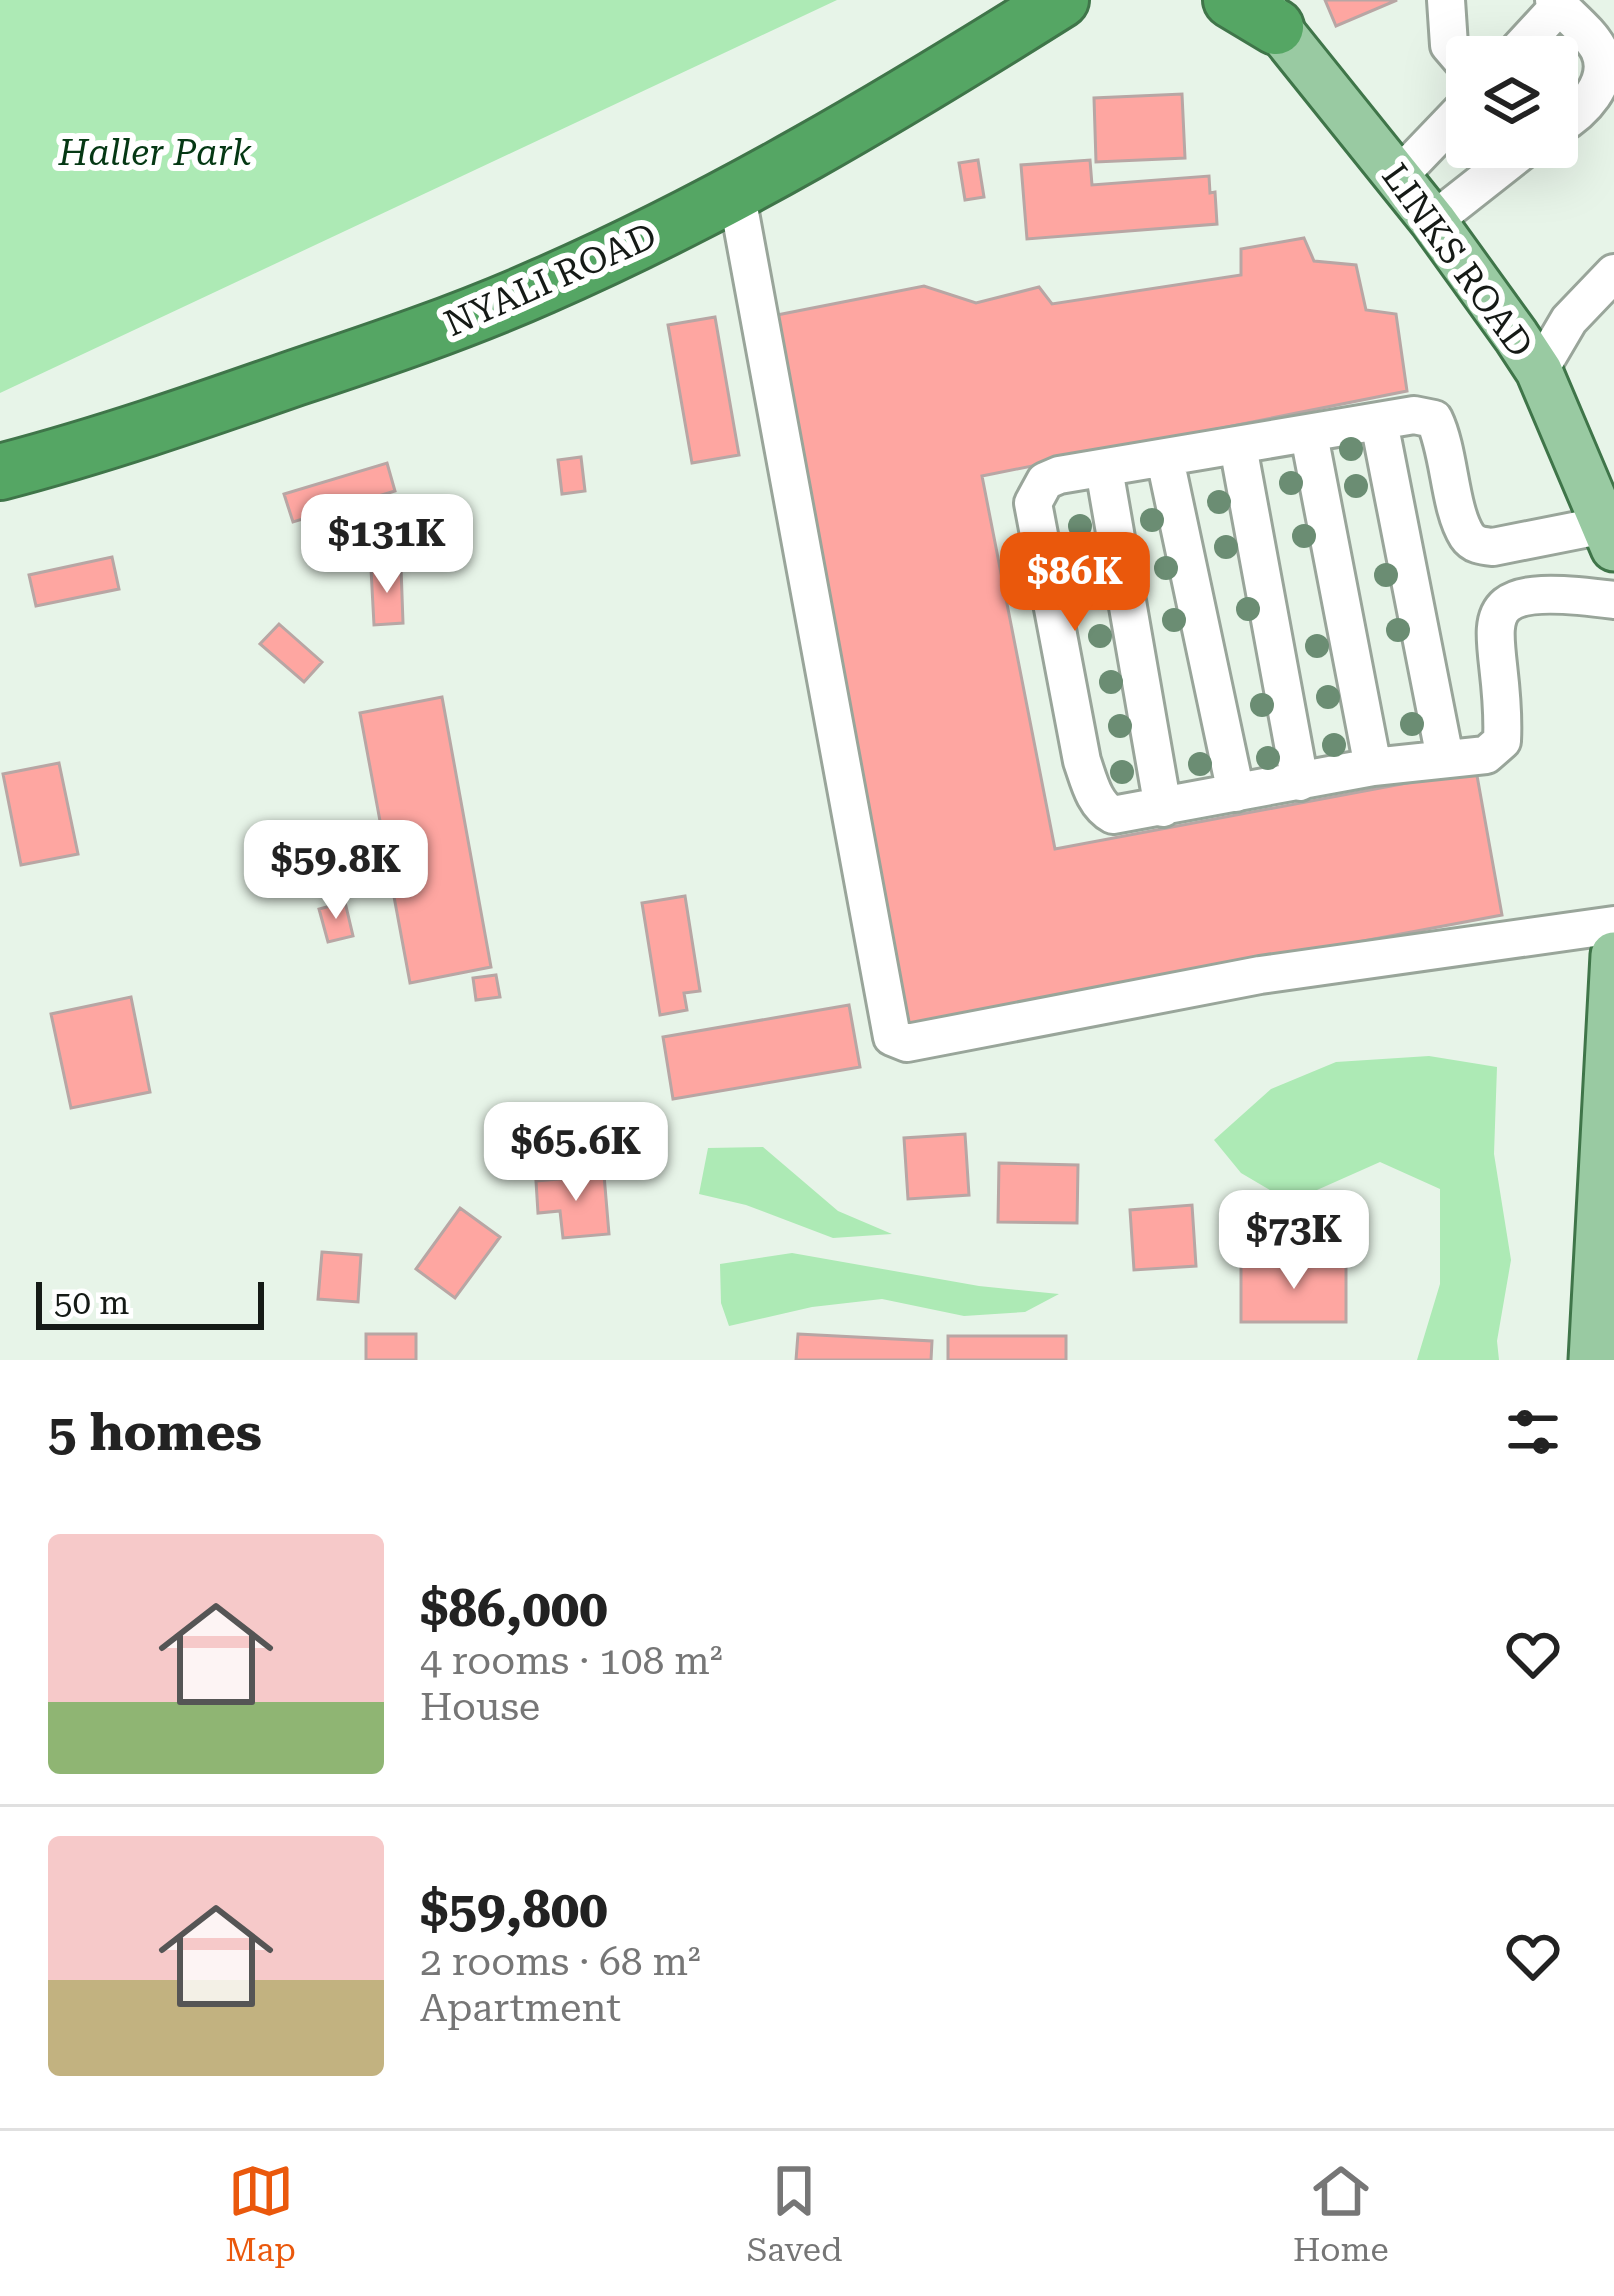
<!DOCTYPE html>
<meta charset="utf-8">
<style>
body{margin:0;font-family:"Roboto Serif",serif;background:#f2f2f2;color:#222;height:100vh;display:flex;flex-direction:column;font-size:45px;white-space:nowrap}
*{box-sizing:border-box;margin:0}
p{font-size:39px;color:#767676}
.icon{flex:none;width:66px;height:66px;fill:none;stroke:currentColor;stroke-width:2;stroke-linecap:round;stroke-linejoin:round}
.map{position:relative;height:1360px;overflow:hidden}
.details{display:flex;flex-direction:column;background:#fff;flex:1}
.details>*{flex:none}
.fabs{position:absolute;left:1446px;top:36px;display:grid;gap:24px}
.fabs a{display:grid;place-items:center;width:132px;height:132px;border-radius:12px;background:#fff;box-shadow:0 12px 48px #0002;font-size:60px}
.scale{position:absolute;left:36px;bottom:30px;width:228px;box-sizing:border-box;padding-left:12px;border:6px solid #151a16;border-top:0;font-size:33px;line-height:42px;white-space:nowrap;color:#151a16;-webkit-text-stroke:9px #fff;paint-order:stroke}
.price{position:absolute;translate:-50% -102px;padding:0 27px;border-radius:24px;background:#fff;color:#222;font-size:39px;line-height:78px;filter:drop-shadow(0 3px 6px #0008)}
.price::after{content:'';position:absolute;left:50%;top:72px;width:36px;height:27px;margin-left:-18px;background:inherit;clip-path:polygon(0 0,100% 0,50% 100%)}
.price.selected{background:#ea580c;color:#fff}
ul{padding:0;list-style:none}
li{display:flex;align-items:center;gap:36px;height:300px;padding:0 48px}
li+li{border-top:3px solid #e0e0e0}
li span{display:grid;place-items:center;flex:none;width:336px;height:240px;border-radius:12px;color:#555}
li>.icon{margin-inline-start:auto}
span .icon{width:144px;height:144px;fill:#fffc;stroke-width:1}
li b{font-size:51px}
h2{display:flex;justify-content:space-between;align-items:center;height:144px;padding:0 48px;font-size:51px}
.tab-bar{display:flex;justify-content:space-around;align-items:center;height:168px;border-top:3px solid #e0e0e0;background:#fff;font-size:33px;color:#767676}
.tab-bar a{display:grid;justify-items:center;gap:6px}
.tab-bar .selected{color:#ea580c}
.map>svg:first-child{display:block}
.green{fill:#adeab5}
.building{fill:#fea6a1;stroke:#b8a6a4;stroke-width:3}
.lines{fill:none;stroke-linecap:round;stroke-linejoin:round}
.minor-casing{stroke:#99a59a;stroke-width:42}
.major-casing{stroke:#3f7549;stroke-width:51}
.highway-casing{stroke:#3f7549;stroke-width:60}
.minor{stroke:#fff;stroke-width:36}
.major{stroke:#99caa2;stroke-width:45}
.highway{stroke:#55a664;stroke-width:54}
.tree{fill:#6b8d73}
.labels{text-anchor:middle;stroke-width:12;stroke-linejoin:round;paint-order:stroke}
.park-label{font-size:36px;font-style:italic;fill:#053814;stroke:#fff}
.street-label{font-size:36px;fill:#151a16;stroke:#fff}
</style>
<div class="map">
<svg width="1614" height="1360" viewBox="0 0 1614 1360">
<rect width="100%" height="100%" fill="#e7f4e8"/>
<path class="green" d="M0,0H837L0,393Z
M1429,1056L1497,1067L1494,1154L1511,1260L1497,1341L1499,1360H1417L1440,1284V1189L1380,1162L1290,1202L1241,1173L1214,1140L1271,1089L1336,1062Z
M763,1147L838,1211L892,1234L833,1238L746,1205L699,1194L708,1148Z
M792,1253L979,1286L1059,1294L1025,1312L964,1316L882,1299L812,1307L729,1326L721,1303L720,1264Z"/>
<path class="building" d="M1325,0H1397L1336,26Z
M1182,94L1185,158L1096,162L1094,98Z
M978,160L984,197L965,200L959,163Z
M1090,160L1092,185L1209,176L1210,193L1215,192L1217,224L1027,239L1021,165Z
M1304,238L1314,261L1356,265L1366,310L1396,314L1407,391L982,476L1055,849L1476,770L1502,915L905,1027L772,316L924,286L976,303L1039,287L1052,304L1241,275V249Z
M715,317L739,455L692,463L668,325Z
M581,457L585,491L562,494L558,460Z
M387,463L395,491L293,522L284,494Z
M112,557L119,589L36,606L29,575Z
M401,567L403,623L374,625L371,569Z
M279,624L322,662L304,682L260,644Z
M442,697L491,967L410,983L360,713Z
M59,763L78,854L21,865L3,774Z
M685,896L700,991L684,993L687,1010L660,1015L642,903Z
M345,902L353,936L328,942L319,909Z
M496,975L500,997L476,1000L473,978Z
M131,997L150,1092L71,1108L51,1014Z
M849,1005L860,1067L673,1099L663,1037Z
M965,1134L969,1195L908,1199L904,1138Z
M999,1163L1078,1165L1077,1223L998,1222Z
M604,1175L609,1234L563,1238L560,1211L538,1213L536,1181Z
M1192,1205L1196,1266L1134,1270L1130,1210Z
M460,1208L500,1237L455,1298L416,1269Z
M322,1252L361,1255L358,1302L318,1299Z
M1241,1261H1346V1322H1241Z
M366,1334H416V1360H366Z
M798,1334L932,1341L931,1360H796Z
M948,1336H1066V1360H948Z"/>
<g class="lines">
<defs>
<path id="minor" d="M1446,0L1449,45L1467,66
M1554,0C1568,16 1590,32 1599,50C1614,82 1581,113 1557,127
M1512,57L1559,6
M1398,177L1467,105
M736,191L892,1037L907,1043L1260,975L1614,925
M1433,221L1527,147
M1539,371L1569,320L1614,273
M1379,422L1445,758
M1309,435L1373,767
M1238,446L1300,782
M1165,459L1236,793
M1104,469L1163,808
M1604,525L1493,547C1482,546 1473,545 1467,536C1449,508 1450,452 1434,419L1414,415L1059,475L1045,481L1033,503L1082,761C1089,781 1094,805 1113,815L1373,767L1486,755L1502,741C1508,629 1446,577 1614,600"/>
<path id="major" d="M1257,2L1433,221L1516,336L1539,371L1614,548
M1592,1360L1614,955"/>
<path id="highway" d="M1231,0L1276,27
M0,472C100,446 198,412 295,378C379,350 462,322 543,286C724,207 894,105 1061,0"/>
</defs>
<use href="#minor" class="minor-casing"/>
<use href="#major" class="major-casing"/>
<use href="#highway" class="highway-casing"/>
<use href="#minor" class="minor"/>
<use href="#major" class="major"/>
<use href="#highway" class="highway"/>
</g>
<g class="tree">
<circle cx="1351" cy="449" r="12"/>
<circle cx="1291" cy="483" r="12"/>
<circle cx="1356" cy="486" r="12"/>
<circle cx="1219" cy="502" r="12"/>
<circle cx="1152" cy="520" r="12"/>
<circle cx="1080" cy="526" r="12"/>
<circle cx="1304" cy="536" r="12"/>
<circle cx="1226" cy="547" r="12"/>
<circle cx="1091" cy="568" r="12"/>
<circle cx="1166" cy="568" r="12"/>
<circle cx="1386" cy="575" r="12"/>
<circle cx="1248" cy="609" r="12"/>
<circle cx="1174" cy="620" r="12"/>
<circle cx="1398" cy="630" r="12"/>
<circle cx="1100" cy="636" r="12"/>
<circle cx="1317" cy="646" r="12"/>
<circle cx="1111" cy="682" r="12"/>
<circle cx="1328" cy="697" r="12"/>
<circle cx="1262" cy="705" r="12"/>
<circle cx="1412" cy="724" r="12"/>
<circle cx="1120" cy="726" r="12"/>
<circle cx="1334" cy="745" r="12"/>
<circle cx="1268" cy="758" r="12"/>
<circle cx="1200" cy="764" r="12"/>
<circle cx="1122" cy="772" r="12"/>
</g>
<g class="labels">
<g class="park-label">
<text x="155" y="165">Haller Park</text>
</g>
<g class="street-label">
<text transform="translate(1458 260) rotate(54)" y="13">LINKS ROAD</text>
<text transform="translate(550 279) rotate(-24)" y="13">NYALI ROAD</text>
</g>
</g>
</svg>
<div class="fabs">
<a><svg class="icon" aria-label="layers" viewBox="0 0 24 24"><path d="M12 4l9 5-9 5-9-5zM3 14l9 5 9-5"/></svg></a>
</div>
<div class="scale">50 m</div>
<b class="price" style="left:387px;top:596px">$131K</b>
<b class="price selected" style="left:1075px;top:634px">$86K</b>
<b class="price" style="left:336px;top:922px">$59.8K</b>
<b class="price" style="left:576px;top:1204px">$65.6K</b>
<b class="price" style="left:1294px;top:1292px">$73K</b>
</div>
<section class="details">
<h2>5 homes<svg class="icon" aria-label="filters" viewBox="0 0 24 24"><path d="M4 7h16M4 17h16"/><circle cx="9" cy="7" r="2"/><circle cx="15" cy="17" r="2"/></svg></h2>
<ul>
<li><span style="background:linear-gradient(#f6c9c9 70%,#8fb573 0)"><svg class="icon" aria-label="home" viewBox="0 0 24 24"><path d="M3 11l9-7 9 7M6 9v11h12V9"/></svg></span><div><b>$86,000</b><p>4 rooms · 108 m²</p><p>House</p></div><svg class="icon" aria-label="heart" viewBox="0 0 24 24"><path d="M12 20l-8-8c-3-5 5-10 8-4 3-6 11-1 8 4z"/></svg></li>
<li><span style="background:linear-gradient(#f6c9c9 60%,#c2b280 0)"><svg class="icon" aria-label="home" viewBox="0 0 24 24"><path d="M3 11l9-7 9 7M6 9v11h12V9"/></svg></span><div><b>$59,800</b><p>2 rooms · 68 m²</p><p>Apartment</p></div><svg class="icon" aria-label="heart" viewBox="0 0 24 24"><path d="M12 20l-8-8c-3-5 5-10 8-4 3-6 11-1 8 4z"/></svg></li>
</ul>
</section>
<nav class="tab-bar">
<a class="selected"><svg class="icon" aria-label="map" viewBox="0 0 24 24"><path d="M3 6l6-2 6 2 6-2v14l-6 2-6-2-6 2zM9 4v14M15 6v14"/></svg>Map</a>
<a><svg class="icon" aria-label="saved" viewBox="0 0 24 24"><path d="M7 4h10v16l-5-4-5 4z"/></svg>Saved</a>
<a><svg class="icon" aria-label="home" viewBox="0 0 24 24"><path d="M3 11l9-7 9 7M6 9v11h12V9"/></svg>Home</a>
</nav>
